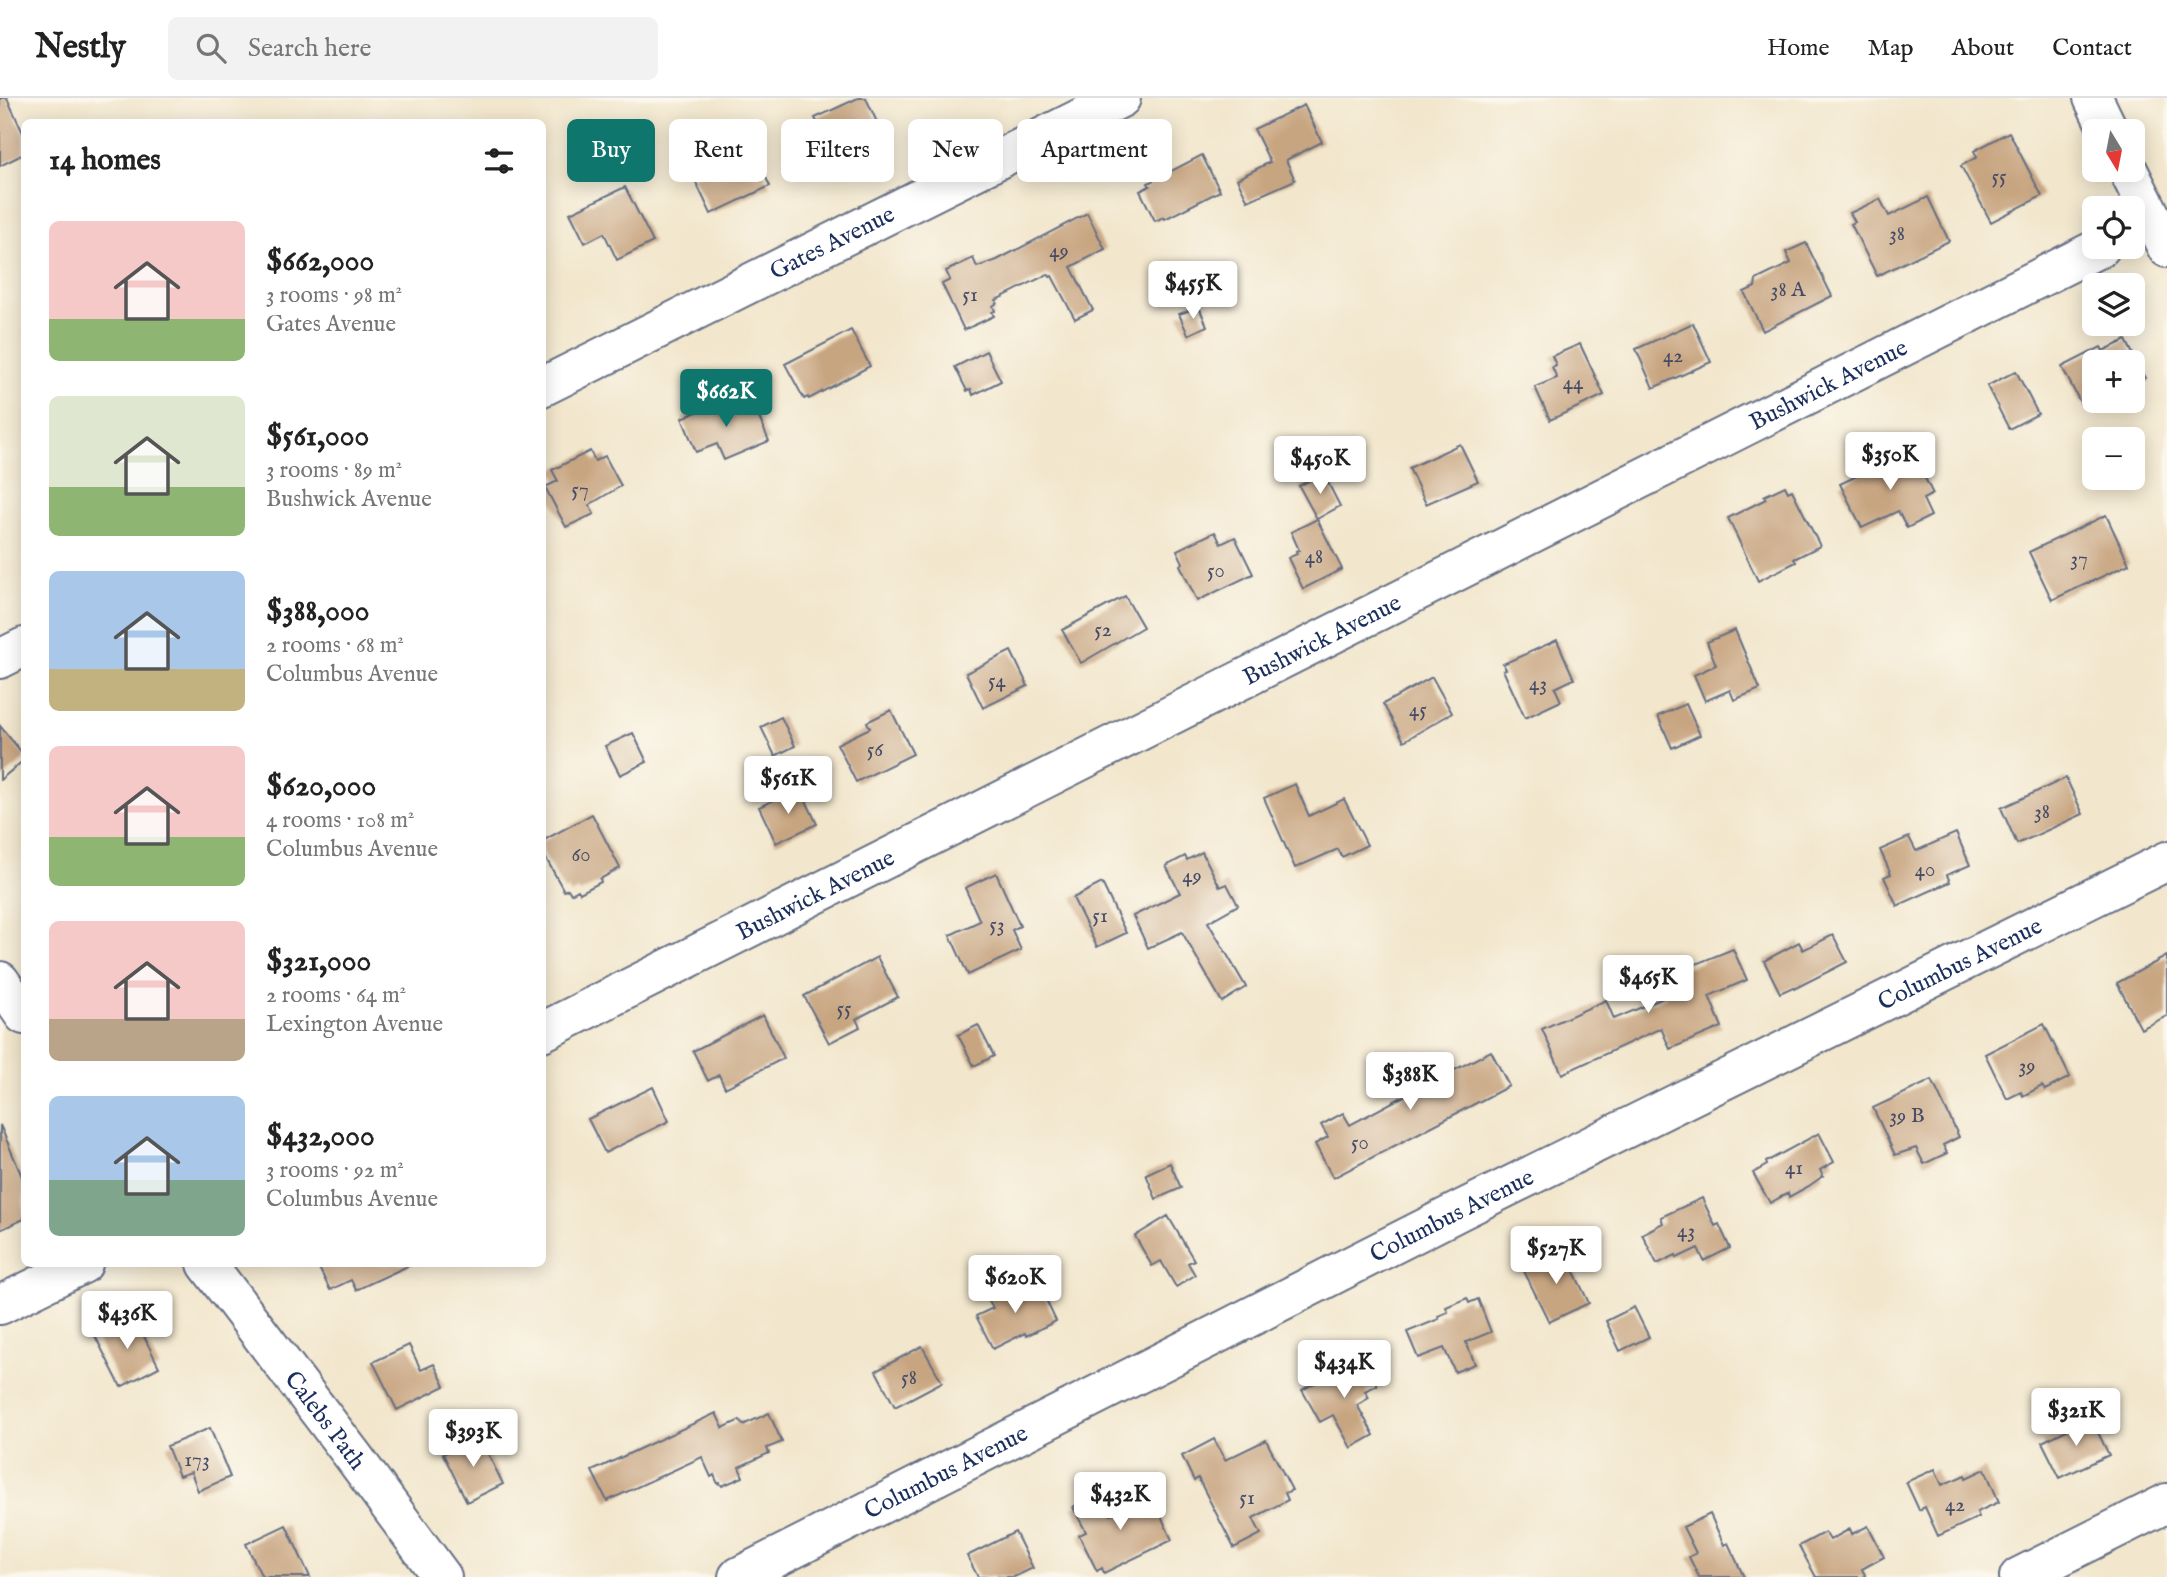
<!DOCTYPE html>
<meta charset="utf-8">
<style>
body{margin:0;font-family:"IM FELL English",serif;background:#f2f2f2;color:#222;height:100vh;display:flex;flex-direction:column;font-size:26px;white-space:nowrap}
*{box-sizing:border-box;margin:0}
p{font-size:23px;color:#767676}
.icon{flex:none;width:38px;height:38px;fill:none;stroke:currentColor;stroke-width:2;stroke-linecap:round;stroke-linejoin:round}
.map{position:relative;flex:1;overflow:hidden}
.panel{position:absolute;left:21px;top:21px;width:525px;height:1148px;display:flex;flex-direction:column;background:#fff;border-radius:10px;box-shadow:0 4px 18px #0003}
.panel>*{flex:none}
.banner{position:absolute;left:567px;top:21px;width:665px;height:63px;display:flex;gap:14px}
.needle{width:46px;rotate:170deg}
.buttons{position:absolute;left:2082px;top:21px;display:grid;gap:14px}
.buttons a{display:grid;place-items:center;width:63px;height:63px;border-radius:10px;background:#fff;box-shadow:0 4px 18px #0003;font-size:35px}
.price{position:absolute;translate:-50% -60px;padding:0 16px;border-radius:7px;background:#fff;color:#222;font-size:23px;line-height:46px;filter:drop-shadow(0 2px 4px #0008)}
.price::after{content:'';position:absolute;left:50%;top:42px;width:21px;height:16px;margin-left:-10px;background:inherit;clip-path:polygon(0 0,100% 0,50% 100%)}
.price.selected{background:#0f766e;color:#fff}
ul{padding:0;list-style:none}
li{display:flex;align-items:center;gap:21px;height:175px;padding:0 28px}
li span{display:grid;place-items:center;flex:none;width:196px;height:140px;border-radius:10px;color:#555}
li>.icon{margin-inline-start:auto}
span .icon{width:84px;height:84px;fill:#fffc;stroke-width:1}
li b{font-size:30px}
h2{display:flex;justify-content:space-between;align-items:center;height:84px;padding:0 28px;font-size:30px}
.pill{padding:0 24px;border-radius:10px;background:#fff;box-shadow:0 4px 18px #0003;font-size:24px;line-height:63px}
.pill.selected{background:#0f766e;color:#fff}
header{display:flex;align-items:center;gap:42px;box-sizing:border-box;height:98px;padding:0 35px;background:#fff;border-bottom:2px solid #e0e0e0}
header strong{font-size:33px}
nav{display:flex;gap:38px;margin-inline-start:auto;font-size:24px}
.search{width:490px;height:63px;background:#f2f2f2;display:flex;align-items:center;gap:18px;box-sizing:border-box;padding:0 24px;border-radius:10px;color:#767676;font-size:26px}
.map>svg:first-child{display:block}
.building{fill:#c8a581}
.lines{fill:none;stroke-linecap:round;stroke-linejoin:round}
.minor-casing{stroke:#666f84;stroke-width:42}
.minor{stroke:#fff;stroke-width:38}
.labels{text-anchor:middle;stroke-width:7;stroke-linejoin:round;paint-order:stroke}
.number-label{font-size:21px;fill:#464c67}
.street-label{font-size:24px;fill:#1b2f5e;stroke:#fbf7ec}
</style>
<header>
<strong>Nestly</strong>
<div class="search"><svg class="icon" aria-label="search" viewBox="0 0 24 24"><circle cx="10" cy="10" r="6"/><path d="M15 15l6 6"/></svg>Search here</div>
<nav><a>Home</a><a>Map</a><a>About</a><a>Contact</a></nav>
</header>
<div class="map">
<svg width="2167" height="1479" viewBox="0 0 2167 1479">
<rect width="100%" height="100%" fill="#fbf7ec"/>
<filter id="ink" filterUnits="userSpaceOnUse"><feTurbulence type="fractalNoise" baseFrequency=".0143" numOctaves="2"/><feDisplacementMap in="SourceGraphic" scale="14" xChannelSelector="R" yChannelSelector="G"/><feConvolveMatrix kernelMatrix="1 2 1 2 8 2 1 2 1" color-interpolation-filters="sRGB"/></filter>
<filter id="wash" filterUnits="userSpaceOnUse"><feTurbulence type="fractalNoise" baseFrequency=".00686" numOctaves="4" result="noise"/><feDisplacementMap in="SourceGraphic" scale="28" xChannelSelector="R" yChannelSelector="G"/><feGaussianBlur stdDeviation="1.57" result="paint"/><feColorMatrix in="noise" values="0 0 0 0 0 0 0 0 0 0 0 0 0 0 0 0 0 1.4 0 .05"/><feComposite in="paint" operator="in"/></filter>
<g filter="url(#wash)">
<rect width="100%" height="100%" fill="#f2e6cc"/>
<g id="blocks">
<path class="building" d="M0,0H7L24,37V56L0,68Z
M858,0H866L881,33L832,56L815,20Z
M1304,7L1322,44L1286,62L1295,82L1248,103L1237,81L1270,64L1254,31Z
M2009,34L2042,98L1991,124L1961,68L1977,59L1974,53Z
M751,49L770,88L711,116L693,78Z
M1202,57L1220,93L1165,121L1164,119L1155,123L1140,93L1150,88L1148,85Z
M625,89L653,144L617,162L604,135L585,145L570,115Z
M1928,99L1949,143L1877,178L1851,126L1855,124L1850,115L1880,101L1889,118Z
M1087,115L1105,151L1071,169L1093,212L1075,221L1052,178L1050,179L1048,176L996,202L997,205L993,208L995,213L992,214L994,218L964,232L942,186L950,182L946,173L973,160L977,169L997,162Z
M1806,145L1832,198L1763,233L1744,194L1755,189L1756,182L1791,165L1786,154Z
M1199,209L1207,228L1188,237L1179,216Z
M1693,225L1711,264L1653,290L1636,251Z
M851,232L870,268L809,301L808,299L804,301L785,266Z
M2126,242L2145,280L2133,286V264H2095V303H2100L2086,310L2084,304L2081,306L2062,269L2101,249L2103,253Z
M1580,246L1604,297L1550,322L1535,289L1557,280L1552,269L1556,267L1552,258Z
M986,253L1001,283L973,297L971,291L967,293L955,269Z
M2016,273L2038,316L2009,331L1987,288Z
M752,303L769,343L724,362L717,346L696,354L682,320L721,304L726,314Z
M1460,346L1478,383L1426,406L1409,370Z
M1911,352L1933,396L1923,401L1931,418L1907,430L1898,413L1862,430L1840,386Z
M590,353L595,363L605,358L621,388L589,407L594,416L566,429L545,389L558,383L552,372Z
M1323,375L1340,408L1317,421L1299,388Z
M1785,388L1788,394L1792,392L1820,448L1794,461L1796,464L1758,483L1728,420L1766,401L1764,398Z
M2106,417L2129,466L2052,502L2029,454Z
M1317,421L1342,471L1303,491L1288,460L1297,456L1296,453L1299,452L1291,434Z
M1215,434L1221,446L1235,439L1253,476L1197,503L1180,467L1183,465L1177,452Z
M1125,498L1143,529L1081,565L1062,532Z
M1735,532L1760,591L1734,602L1730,592L1705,603L1694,577L1716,567L1707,544Z
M1557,542L1574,581L1555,590L1561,603L1525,620L1503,572L1506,571L1503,566Z
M1011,553L1028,588L983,610L966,575Z
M1432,579L1452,615L1404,643L1383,606Z
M1686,606L1700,637L1672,650L1658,618Z
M891,612L913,656L856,684L837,646L870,630L867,624Z
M781,619L795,648L775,658L761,629Z
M0,628L24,657V662L0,682Z
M633,635L647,664L620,677L605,648Z
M2066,680L2083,716L2017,746L2001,710Z
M1295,686L1309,718L1344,701L1367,747L1342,759L1338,751L1295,770L1264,700Z
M800,690L817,726L776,745L759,709Z
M592,716L620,770L600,781L601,784L580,795L578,792L571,796L568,791L564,793L542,753V743Z
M1956,735L1970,767L1947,777L1950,784L1897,808L1884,779L1891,776L1880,752L1909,739L1916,753Z
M1202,754L1220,789L1227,786L1238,807L1208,824L1246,889L1222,904L1182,834L1148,850L1133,818L1180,795L1166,768L1185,758L1187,762Z
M996,775L1020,828L1012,832L1021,852L968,877L950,837L980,823L965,790Z
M1102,785L1126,835L1097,849L1073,800Z
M1833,837L1847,864L1794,891L1793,889L1780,895L1764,863L1799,844L1803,852Z
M1733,851L1747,882L1709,898L1722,929L1670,951L1661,930L1562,976L1542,931L1606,902L1614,921L1666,899L1660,885L1678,878L1676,874Z
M2167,858V918L2141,931L2117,885Z
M877,859L898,899L856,921L860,929L829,945L804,898Z
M763,917L784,960L725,990L719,977L708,983L693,953Z
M2044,926L2070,979L2045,992L2042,988L2023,998L2021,994L2007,1001L1985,956Z
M978,927L994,958L974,968L958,937Z
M1491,953L1509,988L1333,1080L1315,1046L1328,1039L1321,1027L1343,1015L1350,1027L1419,990L1412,976L1439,961L1447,976Z
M1932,982L1959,1039L1943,1047L1947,1055L1924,1066L1916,1050L1895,1057L1873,1010Z
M653,989L669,1023L605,1055L588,1021Z
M0,1027L24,1083V1121L0,1132Z
M1819,1035L1834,1064L1820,1072L1823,1078L1809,1088L1789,1099L1788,1095L1770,1105L1753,1075L1767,1067L1766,1064Z
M1170,1065L1181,1090L1156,1101L1146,1076Z
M1702,1100L1715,1128L1719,1126L1730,1150L1704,1163L1698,1150L1677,1160L1676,1157L1657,1166L1642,1136L1663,1125L1661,1119Z
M1168,1118L1194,1162L1188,1165L1195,1177L1176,1189L1161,1163L1152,1168L1135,1138Z
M1564,1153L1589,1205L1549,1224L1522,1169L1546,1158L1547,1161Z
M317,1166H412L356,1192L351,1182L330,1192Z
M1007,1187L1014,1200L1039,1187L1056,1223L1026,1238L1025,1235L993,1251L976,1218L993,1210L986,1197Z
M1467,1200L1469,1205L1478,1201L1491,1234L1466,1244L1475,1266L1455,1274L1444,1250L1418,1260L1407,1234L1439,1221L1438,1218L1448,1214L1446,1209Z
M1634,1209L1649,1239L1620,1253L1606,1223Z
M134,1218L159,1269L121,1289L95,1238Z
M409,1247L421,1272L434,1266L445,1288L397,1312L373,1264Z
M922,1248L942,1284L895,1309L876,1273Z
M1362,1259L1377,1287L1365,1293L1369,1300L1357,1307L1374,1337L1351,1350L1333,1317L1320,1324L1302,1292Z
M716,1315L723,1330L740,1322L743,1327L769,1315L782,1344L767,1350L769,1355L739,1369L743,1379L722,1388L720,1385L718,1386L714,1377L711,1379L702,1359L607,1403L592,1373Z
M2091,1320L2109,1357L2060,1380L2042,1344Z
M210,1330L230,1379L198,1393L191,1374L179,1378L167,1348Z
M479,1337L503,1386L467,1404L443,1356Z
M1214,1341L1225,1362L1266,1342L1292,1392L1285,1395L1288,1402L1253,1420L1261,1436L1234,1450L1198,1380L1194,1383L1182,1358Z
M1935,1371L1942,1387L1965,1377L1966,1380L1985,1371L1999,1404L1977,1414L1979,1419L1938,1438L1925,1409L1919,1412L1906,1384Z
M1101,1396L1111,1417L1152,1398L1172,1442L1104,1475L1102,1470L1097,1473L1079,1437L1086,1434L1073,1409Z
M1710,1416L1724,1447L1728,1445L1744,1479H1699L1689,1459L1696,1455L1683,1429Z
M286,1427L310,1479H262L246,1446Z
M1868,1428L1884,1459L1862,1471L1866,1479H1816L1799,1448L1825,1434L1830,1442L1850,1431L1852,1436Z
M1015,1434L1033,1470L1014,1479H978L967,1458Z"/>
</g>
</g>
<g filter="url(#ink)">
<use href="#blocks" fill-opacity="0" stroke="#666f84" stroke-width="2"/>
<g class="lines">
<defs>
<g id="minor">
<path d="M2093,0L2109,33"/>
<path d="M2128,72L2167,150"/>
<path id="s1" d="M542,289L1121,0"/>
<path d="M0,561L24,549"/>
<path d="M0,883L24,917"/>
<path id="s2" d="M542,934L2101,149"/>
<path id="s3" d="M207,1166L353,1358L442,1479"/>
<path d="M0,1207L83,1166"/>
<path id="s4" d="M738,1479L1461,1112L2167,763"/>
<path d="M2019,1479L2167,1405"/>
</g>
</defs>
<use href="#minor" class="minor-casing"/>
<use href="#minor" class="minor"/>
</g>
</g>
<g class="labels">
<g class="number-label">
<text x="1999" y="85">55</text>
<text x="1897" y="142">38</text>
<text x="1059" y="159">49</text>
<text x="1788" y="198">38 A</text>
<text x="970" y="203">51</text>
<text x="1673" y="264">42</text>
<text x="1573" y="291">44</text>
<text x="580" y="398">57</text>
<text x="1314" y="465">48</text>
<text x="2079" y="467">37</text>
<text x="1216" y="479">50</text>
<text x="1103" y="538">52</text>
<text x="997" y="589">54</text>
<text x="1538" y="592">43</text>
<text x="1418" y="618">45</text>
<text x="875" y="658">56</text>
<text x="2042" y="720">38</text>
<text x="581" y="763">60</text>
<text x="1925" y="778">40</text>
<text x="1192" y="784">49</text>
<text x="1100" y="824">51</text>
<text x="997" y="833">53</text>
<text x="844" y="917">55</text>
<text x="2027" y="974">39</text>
<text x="1907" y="1024">39 B</text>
<text x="1360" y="1051">50</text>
<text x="1794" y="1076">41</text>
<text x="1686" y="1139">43</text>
<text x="909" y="1286">58</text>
<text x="197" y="1368">173</text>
<text x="1247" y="1406">51</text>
<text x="1955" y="1413">42</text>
</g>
<g class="street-label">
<text dy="8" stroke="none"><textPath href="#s1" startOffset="324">Gates Avenue</textPath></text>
<text dy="8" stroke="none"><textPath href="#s2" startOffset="1440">Bushwick Avenue</textPath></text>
<text dy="8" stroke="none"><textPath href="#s2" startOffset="873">Bushwick Avenue</textPath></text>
<text dy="8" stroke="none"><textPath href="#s2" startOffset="306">Bushwick Avenue</textPath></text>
<text dy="8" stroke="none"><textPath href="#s4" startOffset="1367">Columbus Avenue</textPath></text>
<text dy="8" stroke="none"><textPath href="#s4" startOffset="800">Columbus Avenue</textPath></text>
<text dy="8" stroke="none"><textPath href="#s3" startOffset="196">Calebs Path</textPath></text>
<text dy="8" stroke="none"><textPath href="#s4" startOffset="233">Columbus Avenue</textPath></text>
</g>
</g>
</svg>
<div class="buttons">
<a><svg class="needle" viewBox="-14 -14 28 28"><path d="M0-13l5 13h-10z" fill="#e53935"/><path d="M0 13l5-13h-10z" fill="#767676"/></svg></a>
<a><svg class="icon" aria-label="locate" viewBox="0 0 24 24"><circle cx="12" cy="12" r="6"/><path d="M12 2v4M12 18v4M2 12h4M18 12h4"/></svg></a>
<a><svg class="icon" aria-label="layers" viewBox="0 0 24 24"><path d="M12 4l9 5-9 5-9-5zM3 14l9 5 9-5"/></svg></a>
<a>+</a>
<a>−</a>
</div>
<b class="price" style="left:1193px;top:223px">$455K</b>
<b class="price selected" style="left:726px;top:331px">$662K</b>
<b class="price" style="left:1890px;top:394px">$350K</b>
<b class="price" style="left:1320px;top:398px">$450K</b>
<b class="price" style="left:788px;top:718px">$561K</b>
<b class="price" style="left:1648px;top:917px">$465K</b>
<b class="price" style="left:1410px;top:1014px">$388K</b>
<b class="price" style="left:1556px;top:1188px">$527K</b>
<b class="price" style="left:1015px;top:1217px">$620K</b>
<b class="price" style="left:127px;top:1253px">$436K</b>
<b class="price" style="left:1344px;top:1302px">$434K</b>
<b class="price" style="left:2076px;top:1350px">$321K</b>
<b class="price" style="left:473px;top:1371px">$393K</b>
<b class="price" style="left:1120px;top:1434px">$432K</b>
<div class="banner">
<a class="pill selected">Buy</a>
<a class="pill">Rent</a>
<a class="pill">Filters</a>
<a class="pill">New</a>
<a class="pill">Apartment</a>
</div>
<section class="panel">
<h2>14 homes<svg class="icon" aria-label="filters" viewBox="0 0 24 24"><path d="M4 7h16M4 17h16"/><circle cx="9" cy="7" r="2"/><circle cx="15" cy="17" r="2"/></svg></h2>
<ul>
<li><span style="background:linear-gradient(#f6c9c9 70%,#8fb573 0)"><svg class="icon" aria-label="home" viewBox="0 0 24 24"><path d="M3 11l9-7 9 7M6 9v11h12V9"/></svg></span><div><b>$662,000</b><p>3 rooms · 98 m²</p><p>Gates Avenue</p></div></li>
<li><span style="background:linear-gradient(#dfe7d0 65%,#8fb573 0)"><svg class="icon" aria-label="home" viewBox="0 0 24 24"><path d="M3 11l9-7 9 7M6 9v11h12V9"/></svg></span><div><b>$561,000</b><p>3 rooms · 89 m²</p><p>Bushwick Avenue</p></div></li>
<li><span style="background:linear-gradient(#a9c7e8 70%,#c2b280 0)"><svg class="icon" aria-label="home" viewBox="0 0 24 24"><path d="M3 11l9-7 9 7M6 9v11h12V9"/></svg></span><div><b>$388,000</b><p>2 rooms · 68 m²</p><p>Columbus Avenue</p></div></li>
<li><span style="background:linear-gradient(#f6c9c9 65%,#8fb573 0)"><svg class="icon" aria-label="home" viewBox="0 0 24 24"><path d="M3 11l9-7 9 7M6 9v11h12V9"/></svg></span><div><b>$620,000</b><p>4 rooms · 108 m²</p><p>Columbus Avenue</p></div></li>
<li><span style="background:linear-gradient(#f6c9c9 70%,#b9a48a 0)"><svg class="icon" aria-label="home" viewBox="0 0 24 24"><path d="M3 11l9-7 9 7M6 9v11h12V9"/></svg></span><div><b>$321,000</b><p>2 rooms · 64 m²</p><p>Lexington Avenue</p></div></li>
<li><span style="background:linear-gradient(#a9c7e8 60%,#7fa58c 0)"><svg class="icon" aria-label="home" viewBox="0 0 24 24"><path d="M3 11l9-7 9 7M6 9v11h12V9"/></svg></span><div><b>$432,000</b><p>3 rooms · 92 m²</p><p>Columbus Avenue</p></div></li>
</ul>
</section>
</div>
